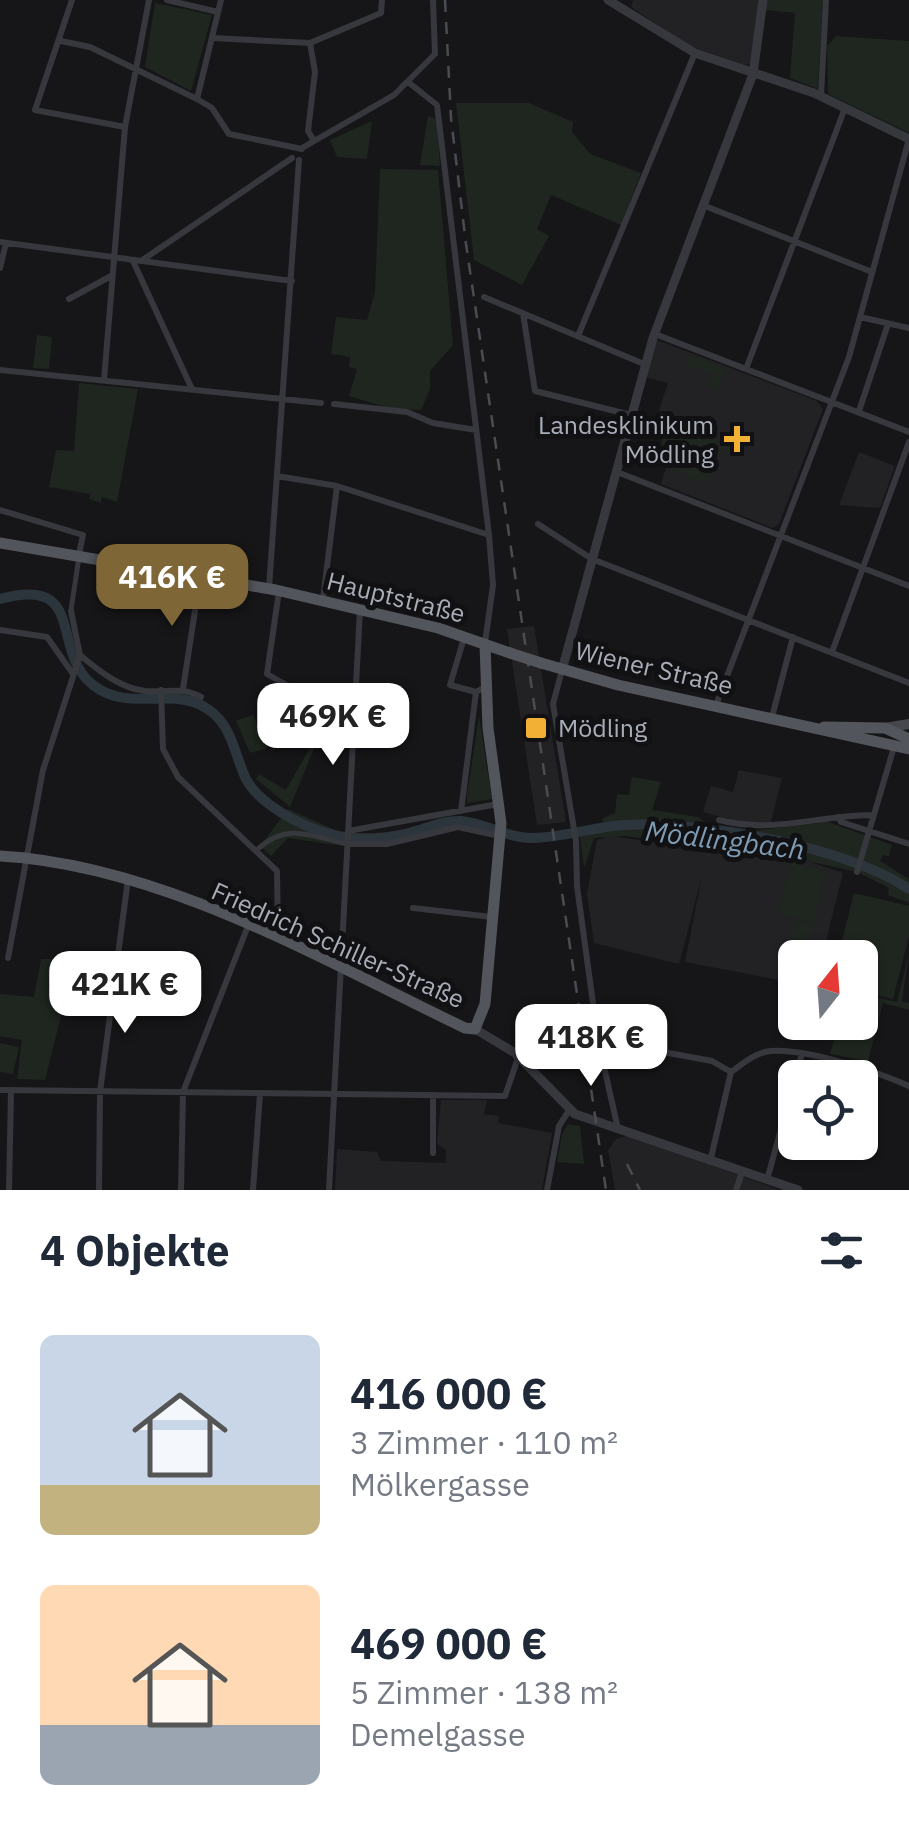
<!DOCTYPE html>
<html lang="de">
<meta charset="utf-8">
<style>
body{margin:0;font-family:"IBM Plex Sans",sans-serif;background:#f6f6f7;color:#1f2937;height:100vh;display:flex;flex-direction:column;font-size:38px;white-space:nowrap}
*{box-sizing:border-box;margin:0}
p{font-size:32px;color:#747a83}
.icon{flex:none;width:55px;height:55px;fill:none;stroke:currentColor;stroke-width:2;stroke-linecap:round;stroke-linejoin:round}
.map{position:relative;height:1190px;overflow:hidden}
.details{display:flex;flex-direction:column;background:#fff;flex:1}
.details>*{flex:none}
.needle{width:65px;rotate:17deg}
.fabs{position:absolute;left:778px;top:940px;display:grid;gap:20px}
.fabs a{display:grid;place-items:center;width:100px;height:100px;border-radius:15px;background:#fff;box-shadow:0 2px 8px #0004;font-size:50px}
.price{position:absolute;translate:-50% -85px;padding:0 22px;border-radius:20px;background:#fff;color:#222;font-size:32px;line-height:65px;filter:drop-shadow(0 2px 5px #0008)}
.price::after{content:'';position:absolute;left:50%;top:60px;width:30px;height:22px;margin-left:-15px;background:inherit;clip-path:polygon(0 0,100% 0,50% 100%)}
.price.selected{background:#7e6636;color:#fff}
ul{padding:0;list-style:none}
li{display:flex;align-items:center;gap:30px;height:250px;padding:0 40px}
li span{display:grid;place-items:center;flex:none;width:280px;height:200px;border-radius:15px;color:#555}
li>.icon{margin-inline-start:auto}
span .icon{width:120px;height:120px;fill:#fffc;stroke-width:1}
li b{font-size:42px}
h2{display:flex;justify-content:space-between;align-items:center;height:120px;padding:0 40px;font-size:42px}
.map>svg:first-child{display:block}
.built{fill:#222225}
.green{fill:#1e261f}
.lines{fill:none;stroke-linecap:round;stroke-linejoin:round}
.river{stroke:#2c353c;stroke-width:10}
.pedestrian{stroke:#37383d;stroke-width:5}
.minor{stroke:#37383d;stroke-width:6}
.tertiary{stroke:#37383d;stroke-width:9}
.secondary{stroke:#45474d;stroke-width:10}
.primary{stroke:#53555c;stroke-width:11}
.rail{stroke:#4a4c52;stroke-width:2.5;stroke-dasharray:12 10;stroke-linecap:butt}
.primary-bridge{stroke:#53555c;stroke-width:11}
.poi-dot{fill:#f2b134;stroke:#111113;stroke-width:4}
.labels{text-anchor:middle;stroke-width:10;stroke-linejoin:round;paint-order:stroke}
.poi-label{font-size:25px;fill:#a8adb8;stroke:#111113;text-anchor:end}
.street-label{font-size:25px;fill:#a8adb8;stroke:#111113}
.water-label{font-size:28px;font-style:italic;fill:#7f9bb3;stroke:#111113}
</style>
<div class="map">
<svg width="909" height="1190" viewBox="0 0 909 1190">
<rect width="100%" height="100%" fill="#161618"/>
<path class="built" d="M633,0H759L751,63L745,65L690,46L631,7Z
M657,340L817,401L823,409L779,524L773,528L661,484L666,468L657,463L667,416L658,413L668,383L645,377Z
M859,452L895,466L880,508L839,505Z
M534,626L566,822L537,825L507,629Z
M739,770L782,778L771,822L744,823L703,812L711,786L733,792Z
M611,836L707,850L709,845L804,860L843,873L822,957L795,958V983L685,962L702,876L679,964L594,943L587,894L597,840Z
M441,1100H487L484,1114L499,1116L498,1123L552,1133L542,1190H335L337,1149L377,1152L381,1161L446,1163V1150L437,1144Z
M627,1136L697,1160L779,1190H615L608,1150L616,1139Z"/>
<path class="green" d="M767,0H823L818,89L790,78L795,13L766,10Z
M155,3L212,15L191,91L145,67Z
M836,36L909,41V133L828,94L827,46Z
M456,103H529L573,122L572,132L590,154L641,173L621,225L551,195L537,229L549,236L522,285L474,260Z
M428,116L437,119L440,166L420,165Z
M372,121L367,159L337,157L330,140Z
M380,169L438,170L453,345L430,371V389L421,410L389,408L349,396L357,369L349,367L350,357L331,354L336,317L367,320L375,292Z
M37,335L52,337L49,369L33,368Z
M689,354L726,369L718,389L709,385L713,375L685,365Z
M79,383L138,389L117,502L102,497L101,503L89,499L91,494L49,487L56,450L74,451Z
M668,419L735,450L733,454L720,449L706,485L658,462Z
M253,715L267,748L250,753L236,721Z
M479,716L492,799L467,803V795Z
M312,744L315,746L290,807L256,779L259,774L286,790Z
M632,777L661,782L652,810L698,817L712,827L705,838L684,835V845L627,836L594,838L584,868L579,830L602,825L603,818L615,813L617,794L629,795Z
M288,809L342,833L343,846L288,838L271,856L260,846Z
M828,822L892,845L889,856L883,855L880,861L909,879V903L888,895L889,888L857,872L712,840L717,827L743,832Z
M791,862L826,872L813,923L778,913Z
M854,893L909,906V936L893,999L860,991V958L838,957Z
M795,921L813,925L804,957L786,956Z
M909,953L902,1001L909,1003V1010L883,1003L868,1061L830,1054L839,1023L860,1022V994L897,1002Z
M41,959H54L48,988L67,992L45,1080L17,1079L22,1040L0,1036V994L34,997Z
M0,1043L19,1047L13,1074L0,1072Z
M568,1124L580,1126L584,1164L557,1162L562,1134Z"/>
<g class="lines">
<path class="river" d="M0,599C88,575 49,650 93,685C131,715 177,682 213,713C233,730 235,756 246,779C259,804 301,826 327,833C353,841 383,839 409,833C426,829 443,820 461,821C485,823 509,839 534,838C564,837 594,827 624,825C703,821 843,846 909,889"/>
<path class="pedestrian" d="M71,610L79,557
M258,849C287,822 311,836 347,844"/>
<path class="minor" d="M72,0L35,110L125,127
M167,0L218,12
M212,38L310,43L381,13L382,0
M61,41L90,47L197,99L212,108L229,134L302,149
M310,43L315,72L308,131L313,139
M408,82L437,105L489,535L493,585L485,643
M821,96L826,0
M197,99L221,0
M302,148L394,95L435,54L433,0
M705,206L872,272
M0,242L292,281
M133,261L192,389
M141,261L292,158
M0,268L6,243
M484,297L644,364
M69,299L111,276
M523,313L535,391L631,415
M860,317L909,328
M655,334L909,432
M578,336L695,53
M746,369L845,108
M0,370L321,403
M104,380L125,127L149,0
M334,404L407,412L433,423L476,430
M859,411L888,324
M617,472L909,586
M277,476L337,486L489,535
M0,510L83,535L79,554
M538,524L592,559L909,683
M269,588L299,160
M279,591L267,674L354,723
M323,599L337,486
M71,611L80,655
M0,630L47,637L73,674
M464,638L450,685L476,692L485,687
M832,652L909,442
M80,655C99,671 120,688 145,691C167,693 181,686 201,697
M562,670L553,704L576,841L577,886L598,1040L618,1129
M183,689L200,578
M161,690L163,749L178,777L277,871L278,936
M716,705L849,357L909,139
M772,717L793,637
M461,811L476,692
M838,817L841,822L909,844
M719,820C773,834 820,815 873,815
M348,831L498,804
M347,844H387L458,827L500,836
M857,872L894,747
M413,908L492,917
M8,958L43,770L80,655
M598,1040L712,1061L731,1072
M795,1078L801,1057
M0,1090L505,1096L518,1058
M433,1153V1095
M710,1162L731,1072C741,1065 752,1055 765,1052C797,1045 878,1072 909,1086
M767,1180L795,1078
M9,1190L11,1091
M99,1190L100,1092L128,879
M181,1190L183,1092L248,926
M253,1190L260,1094
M329,1190L360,610
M547,1190L559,1126L570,1109
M736,1190L742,1172"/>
<path class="tertiary" d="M608,0L695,53L814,93L909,139
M562,670L653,338L753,74L763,0
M475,1029L515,1053L575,1114L798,1190"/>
<path class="secondary" d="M885,728L909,724"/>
<path class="primary" d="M0,543L276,590L438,628L510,653
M541,663L618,685L909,749
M824,727L885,728L909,739
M0,856C161,865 321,959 465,1028L475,1029L485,1004L501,823L488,728L485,644"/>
<path class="rail" d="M445,0L451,118L466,244L606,1190
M627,1164L640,1190"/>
<path class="primary-bridge" d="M510,653L541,663"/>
</g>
<g class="poi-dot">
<path d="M732 424h10v10h10v10h-10v10h-10v-10h-10v-10h10z"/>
<rect x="524" y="716" width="24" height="24" rx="5"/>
</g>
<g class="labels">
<g class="poi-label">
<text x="714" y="434">Landesklinikum<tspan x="714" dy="29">Mödling</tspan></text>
<text x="558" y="737" text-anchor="start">Mödling</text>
</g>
<g class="street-label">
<text transform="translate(396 597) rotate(14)" y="9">Hauptstraße</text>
<text transform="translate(654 668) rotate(13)" y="9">Wiener Straße</text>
<text transform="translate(338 945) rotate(24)" y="9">Friedrich Schiller-Straße</text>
</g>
<g class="water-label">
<text transform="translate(725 840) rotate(7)" y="10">Mödlingbach</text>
</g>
</g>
</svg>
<div class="fabs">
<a><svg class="needle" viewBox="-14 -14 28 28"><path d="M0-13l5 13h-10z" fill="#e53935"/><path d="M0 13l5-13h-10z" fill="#747a83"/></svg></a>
<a><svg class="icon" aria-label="locate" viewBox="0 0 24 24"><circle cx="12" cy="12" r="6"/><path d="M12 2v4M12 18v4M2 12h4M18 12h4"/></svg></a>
</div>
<b class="price selected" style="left:172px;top:629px">416K €</b>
<b class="price" style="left:333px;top:768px">469K €</b>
<b class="price" style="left:125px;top:1036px">421K €</b>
<b class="price" style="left:591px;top:1089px">418K €</b>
</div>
<section class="details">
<h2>4 Objekte<svg class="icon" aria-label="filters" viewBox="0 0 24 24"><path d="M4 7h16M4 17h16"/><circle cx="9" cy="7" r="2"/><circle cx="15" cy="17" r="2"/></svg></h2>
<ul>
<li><span style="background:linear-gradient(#c9d6e8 75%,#c2b280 0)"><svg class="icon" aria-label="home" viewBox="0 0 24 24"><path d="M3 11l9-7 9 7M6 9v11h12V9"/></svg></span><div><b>416 000 €</b><p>3 Zimmer · 110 m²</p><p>Mölkergasse</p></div></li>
<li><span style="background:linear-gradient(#ffd9b3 70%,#9aa5b1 0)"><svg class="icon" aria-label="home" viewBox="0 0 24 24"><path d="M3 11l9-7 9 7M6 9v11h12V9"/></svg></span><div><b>469 000 €</b><p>5 Zimmer · 138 m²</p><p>Demelgasse</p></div></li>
</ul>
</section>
